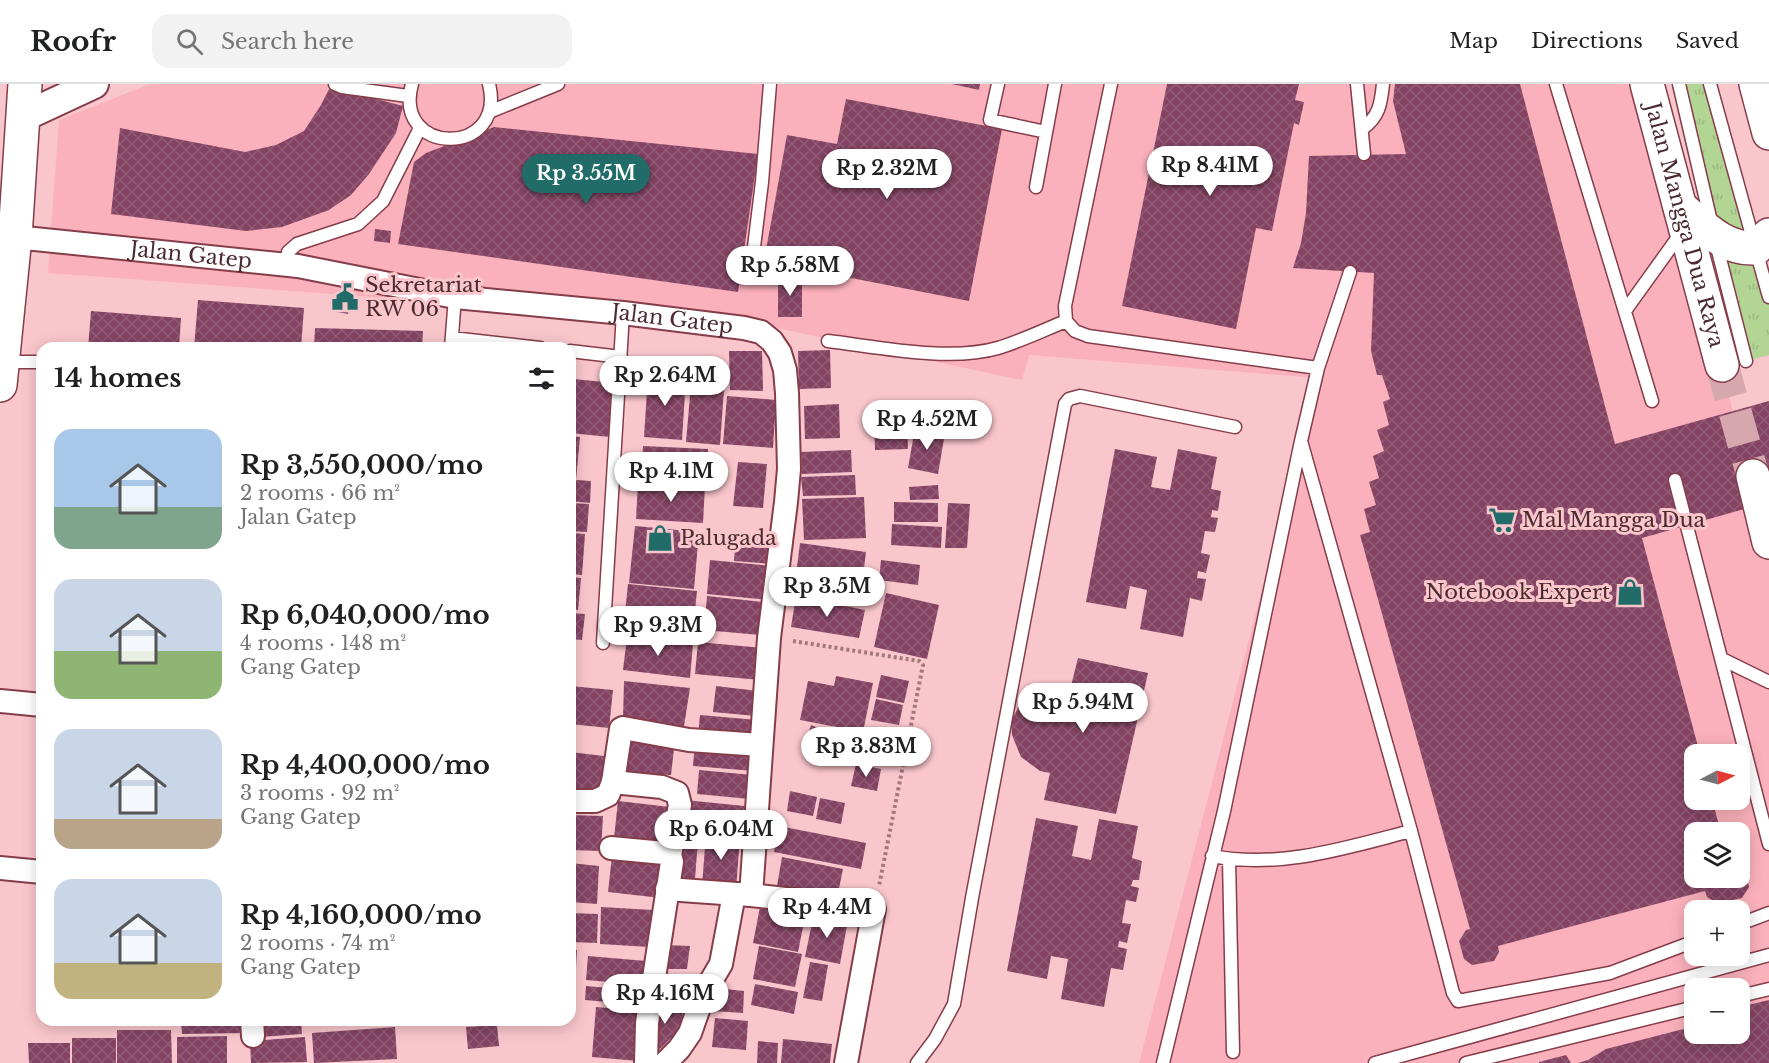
<!DOCTYPE html>
<meta charset="utf-8">
<style>
body{margin:0;font-family:"Libre Baskerville",serif;background:#f2f2f2;color:#202124;height:100vh;display:flex;flex-direction:column;font-size:22px;white-space:nowrap}
*{box-sizing:border-box;margin:0}
p{font-size:20px;color:#757577}
.icon{flex:none;width:33px;height:33px;fill:none;stroke:currentColor;stroke-width:2;stroke-linecap:round;stroke-linejoin:round}
.map{position:relative;flex:1;overflow:hidden}
.details{position:absolute;left:36px;top:258px;width:540px;height:684px;display:flex;flex-direction:column;background:#fff;border-radius:18px;box-shadow:0 3px 15px #0003}
.details>*{flex:none}
.needle{width:39px;rotate:84deg}
.buttons{position:absolute;left:1684px;top:660px;display:grid;gap:12px}
.buttons a{display:grid;place-items:center;width:66px;height:66px;border-radius:12px;background:#fff;box-shadow:0 3px 15px #0003;font-size:30px}
.price{position:absolute;translate:-50% -51px;padding:0 14px;border-radius:21px;background:#fff;color:#222;font-size:20px;line-height:39px;filter:drop-shadow(0 2px 3px #0008)}
.price::after{content:'';position:absolute;left:50%;top:36px;width:18px;height:14px;margin-left:-9px;background:inherit;clip-path:polygon(0 0,100% 0,50% 100%)}
.price.active{background:#216c68;color:#fff}
ul{padding:0;list-style:none}
li{display:flex;align-items:center;gap:18px;height:150px;padding:0 18px}
li span{display:grid;place-items:center;flex:none;width:168px;height:120px;border-radius:18px;color:#555}
li>.icon{margin-inline-start:auto}
span .icon{width:72px;height:72px;fill:#fffc;stroke-width:1}
li b{font-size:26px}
h2{display:flex;justify-content:space-between;align-items:center;height:72px;padding:0 18px;font-size:26px}
header{display:flex;align-items:center;gap:36px;box-sizing:border-box;height:84px;padding:0 30px;background:#fff;border-bottom:2px solid #e0e0e0}
header strong{font-size:28px}
nav{display:flex;gap:33px;margin-inline-start:auto;font-size:21px}
.search{width:420px;height:54px;background:#f2f2f2;display:flex;align-items:center;gap:15px;box-sizing:border-box;padding:0 21px;border-radius:18px;color:#757577;font-size:22px}
.map>svg:first-child{display:block}
.built{fill:#fbb1bb;fill-rule:evenodd}
.grass{fill:url(#grass-tufts)}
.building{fill:url(#building-cross-hatch)}
.lines{fill:none;stroke-linecap:round;stroke-linejoin:round}
.secondary-tunnel{stroke:#d6a7ad;stroke-width:33;stroke-dasharray:33 16;stroke-linecap:butt}
.service-casing{stroke:#853d4a;stroke-width:15}
.minor-casing{stroke:#853d4a;stroke-width:26}
.tertiary-casing{stroke:#853d4a;stroke-width:32}
.secondary-casing{stroke:#853d4a;stroke-width:36}
.path{stroke:#a2787d;stroke-width:4;stroke-dasharray:3 3;stroke-linecap:butt}
.service{stroke:#fff;stroke-width:12}
.minor{stroke:#fff;stroke-width:22}
.tertiary{stroke:#fff;stroke-width:28}
.secondary{stroke:#fff;stroke-width:33}
.labels{text-anchor:middle;stroke-width:6;stroke-linejoin:round;paint-order:stroke}
.street-label{font-size:21px;fill:#4c2b30;stroke:#f9c6cc}
.poi-label{font-size:21px;fill:#4c2b30;stroke:#f9c6cc;text-anchor:start}
</style>
<header>
<strong>Roofr</strong>
<div class="search"><svg class="icon" aria-label="search" viewBox="0 0 24 24"><circle cx="10" cy="10" r="6"/><path d="M15 15l6 6"/></svg>Search here</div>
<nav><a>Map</a><a>Directions</a><a>Saved</a></nav>
</header>
<div class="map">
<svg width="1769" height="979" viewBox="0 0 1769 979">
<defs>
<pattern id="grass-tufts" width="24" height="20" patternUnits="userSpaceOnUse" patternTransform="scale(1.5)"><rect width="24" height="20" fill="#b3d594"/><path d="M3 7l-1-3M5 7V3M7 7l1-3M15 17l-1-3M17 17v-4M19 17l1-3" fill="none" stroke="#9cb780"/></pattern>
<pattern id="building-cross-hatch" width="8" height="8" patternUnits="userSpaceOnUse" patternTransform="scale(1.5)"><rect width="8" height="8" fill="#844363"/><path d="M0 0l8 8M0 8l8-8" fill="none" stroke="#925c76"/></pattern>
</defs>
<rect width="100%" height="100%" fill="#f9c6cc"/>
<path class="built" d="M150,0H1648L1769,466V979H1139L1317,294L1029,271L1022,296L767,242L48,189L59,36ZM1695,670H1740V716H1695ZM1695,748H1740V794H1695ZM1695,826H1740V872H1695ZM1695,904H1740V950H1695Z"/>
<path class="grass" d="M1676,0H1710L1769,213V271L1746,277Z"/>
<path class="building" d="M952,0H980L979,6Z
M1167,0H1299L1295,16L1304,18L1299,41L1294,39L1272,147L1256,144L1236,245L1122,222Z
M1395,0H1520L1615,360L1769,317V418L1642,454L1700,670H1695V716H1712L1721,748H1695V794H1740V775L1744,778L1749,803L1742,814L1717,819L1707,813L1705,807L1498,862L1499,868L1494,877L1472,881L1464,875L1459,857L1466,846L1470,845L1360,451L1370,448L1364,425L1376,421L1369,398L1379,394L1373,372L1384,367L1377,346L1389,341L1383,318L1390,315L1382,291H1377L1371,267L1374,189L1293,184L1301,159L1306,129L1309,72L1406,70L1393,17Z
M330,3L403,22L396,49L369,90L351,111L329,126L282,143L246,147L111,130L120,44L245,68L276,61L304,47L321,21Z
M846,15L1002,45L969,217L764,177L787,51L837,60Z
M494,43L758,70L738,208L398,160L414,78L426,69Z
M375,145L391,147L390,159L374,157Z
M778,193H802V233H778Z
M340,209L352,211L348,230L337,228Z
M198,216L304,224L301,264H194Z
M91,227L181,234L179,264H88Z
M315,244L423,247L422,264H314Z
M830,266L831,304L799,305L798,267Z
M729,267H762L763,307L730,306Z
M692,289L725,292L720,361L686,358Z
M648,291L686,293L682,356L644,353Z
M573,295L615,299L610,353L570,349Z
M727,312L776,316L773,364L723,360Z
M839,320L840,354L805,355L804,322Z
M907,331L908,365L875,366L874,332Z
M915,344L945,349L938,390L908,384Z
M570,352L580,353L576,396L591,397L590,419L570,417Z
M643,362L708,365L707,392L641,389Z
M1115,365L1157,373L1151,403L1170,406L1178,365L1217,373L1211,405L1221,407L1218,427L1212,426L1211,433L1218,434L1215,448L1205,447L1201,469L1210,471L1206,489L1198,487L1197,494L1206,495L1202,517L1190,514L1183,553L1140,545L1147,506L1130,502L1126,525L1086,518Z
M851,366L852,388L802,390L801,368Z
M738,378L767,380L763,424L733,422Z
M855,391L856,411L803,412L801,393Z
M638,399L705,402L703,439L636,435Z
M938,401L939,415L910,416L909,403Z
M864,413L866,454L804,456L802,415Z
M894,418L938,419V438H894Z
M570,419L589,420L587,448L570,447Z
M948,419L970,420L967,464H945Z
M892,440L942,443L941,464L891,461Z
M635,442L699,448L694,505L629,499Z
M570,449L585,450L582,491L570,490Z
M736,450L774,454L772,480L734,477Z
M800,459L866,468L860,516L794,507Z
M710,476L771,482L768,516L707,510Z
M881,476L920,481L918,501L879,496Z
M570,493L581,494L578,526L570,525Z
M628,500L697,507L692,555L623,547Z
M886,509L939,521L927,575L874,563Z
M707,512L763,518L760,551L704,546Z
M796,512L865,526L859,554L791,543Z
M570,529L585,530L582,556L570,555Z
M627,553L693,560L690,594L623,586Z
M698,558L763,564L760,596L695,590Z
M1078,574L1148,589L1116,730L1044,716L1050,689L1040,687L1021,673L1012,651L1011,637L1024,613L1046,603L1071,602Z
M881,591L909,597L904,619L876,613Z
M836,592L873,599L863,648L800,636L808,597L834,602Z
M624,597L690,604L684,642L623,636Z
M570,602L613,606L609,644L570,640Z
M716,602L758,607L756,632L713,628Z
M876,615L903,621L899,641L871,636Z
M700,631L757,636L755,657L698,652Z
M811,641L821,645L816,657L807,654Z
M877,643L894,646L890,668L873,665Z
M826,645L845,651L841,664L821,657Z
M625,649L675,656L671,691L621,688Z
M695,658L756,663L754,687L693,682Z
M570,668L604,672L600,711L570,708Z
M856,680L881,685L877,707L851,702Z
M699,686L752,691L750,715L697,710Z
M790,707L817,713L813,732L787,727Z
M820,714L845,719L841,740L816,735Z
M685,716L744,722L742,747L699,743L695,795L678,794Z
M618,717L670,723L666,759L614,754Z
M570,731L603,732L601,767L570,766Z
M1036,734L1078,742L1072,772L1091,776L1099,735L1138,742L1132,774L1142,777L1139,796H1133L1131,802L1139,804L1136,818L1126,816L1122,839L1131,840L1127,859L1119,857L1118,863L1127,865L1123,886L1111,884L1104,923L1061,915L1068,875L1051,872L1047,895L1007,887Z
M779,742L866,759L861,785L774,768Z
M706,750L740,753L736,805L702,802Z
M612,772L664,778L661,814L608,808Z
M782,773L843,785L837,814L777,802Z
M570,779L599,782L597,820L570,818Z
M601,823L653,826L650,863L600,860Z
M760,823L805,833L798,868L753,859Z
M570,829L598,830L597,859L570,858Z
M814,829L848,836L840,880L805,873Z
M664,861L690,862L687,885H661Z
M759,862L802,870L795,903L753,895Z
M570,866H577L575,902H570Z
M588,872L646,877L644,901L586,896Z
M810,878L828,881L822,917L803,914Z
M658,893L687,898L685,919L656,918Z
M755,900L798,908L794,930L751,921Z
M586,902L641,907V921L585,916Z
M715,904L744,907L743,929L713,927Z
M1769,916V979H1578L1588,976L1606,965L1695,942V950H1740V923Z
M654,921L683,923L681,944L661,964L650,971Z
M596,923L642,927L638,977L592,973Z
M715,934L748,937L746,966L712,963Z
M181,936H247V949L182,950Z
M268,936H301L302,950L260,953L259,937Z
M497,941L499,962L468,965L466,943Z
M395,943L397,975L314,979L312,949Z
M117,946H171L172,979H117Z
M227,952V979H177V953Z
M305,953L307,978L251,979L250,957Z
M72,954H116V979H72Z
M783,955L832,960L830,979H781Z
M758,957L778,959L777,979H757Z
M28,959H70V979H29Z
M1566,971L1571,979H1539V978Z"/>
<g class="lines">
<path class="secondary-tunnel" d="M1722,281L1753,392"/>
<defs>
<path id="service" d="M335,0L342,3L408,12
M412,0C392,72 507,74 489,0
M998,0L990,36L1046,48
M1111,0L1065,222L1066,237L1075,247L1088,252L1318,284
M1357,0L1364,70
M1556,0L1652,317
M1679,0L1712,142
M1710,0L1769,213
M489,28L558,0
M1362,45C1379,33 1381,20 1383,0
M1036,103L1055,0
M1716,159L1746,277
M754,163L762,98L770,0
M285,182L288,168L297,160L358,140L383,117L420,44
M1625,227L1681,149
M452,254L540,264
M828,257C878,263 949,278 998,264C1021,257 1044,246 1066,237
M451,264L455,213
M570,267L621,273
M4,278H42
M1301,357L1411,747L1453,909L1458,917L1610,889L1695,857
M1675,396L1769,760
M603,559L623,229
M1722,575L1769,598
M1212,772C1280,785 1345,764 1411,747
M1229,775L1233,968
M1740,840L1769,829
M1740,912L1769,905
M917,979L935,955L954,920L972,814L1065,320L1069,315L1080,312L1235,343
M1163,979L1224,727L1301,357L1318,284L1350,188
M1375,979L1769,871
M1466,979L1695,923"/>
<g id="minor">
<path id="s1" d="M15,153L298,182L455,213L623,229L744,244L761,248L772,257L780,269L785,286L787,309L789,385L786,418L769,554L751,811"/>
<path d="M0,617L42,621"/>
<path d="M613,698L662,703L677,709L680,721L670,771"/>
<path d="M570,717H595L608,711L613,698L621,645L623,644L689,656L761,661"/>
<path d="M611,764L664,769L670,771L672,778L647,939L646,979"/>
<path d="M0,784L42,788"/>
<path d="M667,805L751,811L874,825L846,979"/>
<path d="M252,936L253,952"/>
<path d="M665,979L679,965L690,949L704,909L721,880L734,810"/>
</g>
<path id="tertiary" d="M23,33L94,0"/>
<g id="secondary">
<path id="s2" d="M1647,0L1722,281"/>
<path d="M1756,0L1769,49"/>
<path d="M1680,123C1703,142 1724,166 1756,164L1769,151"/>
<path d="M0,301L15,153L25,0"/>
<path d="M1753,392L1769,458"/>
</g>
</defs>
<use href="#service" class="service-casing"/>
<use href="#minor" class="minor-casing"/>
<use href="#tertiary" class="tertiary-casing"/>
<use href="#secondary" class="secondary-casing"/>
<path class="path" d="M793,557L919,577L923,581L879,802"/>
<use href="#service" class="service"/>
<use href="#minor" class="minor"/>
<use href="#tertiary" class="tertiary"/>
<use href="#secondary" class="secondary"/>
</g>
<defs>
<symbol id="civic-bare" viewBox="-9 -9 18 18"><path d="M-.6-6.5H3V-4.5H.6V-3L4-1V1h2V6H-6V1h2V-1L-.6-3ZM-1.2 2.5V6h2.4V2.5Z" fill="#216c68" stroke="#f9c6cc" stroke-width="2.5" paint-order="stroke"/></symbol>
<symbol id="supermarket-bare" viewBox="-9 -9 18 18"><path d="M-6-5.5h2.5l.6 2H6L4.5 2H-2.5L-4.4-4H-6ZM-1.5 3.2a1.3 1.3 0 1 0 .1 0ZM3 3.2a1.3 1.3 0 1 0 .1 0Z" fill="#216c68" stroke="#f9c6cc" stroke-width="2.5" paint-order="stroke"/></symbol>
<symbol id="shop-bare" viewBox="-9 -9 18 18"><path d="M-5-2.5h2.3a2.7 3.5 0 0 1 5.4 0H5L5.5 6h-11ZM-1.5-2.5h3a1.5 2.3 0 0 0-3 0Z" fill="#216c68" stroke="#f9c6cc" stroke-width="2.5" paint-order="stroke"/></symbol>
</defs>
<g fill-rule="evenodd">
<use href="#civic-bare" x="326" y="194" width="38" height="38"/>
<use href="#supermarket-bare" x="1483" y="417" width="38" height="38"/>
<use href="#shop-bare" x="641" y="435" width="38" height="38"/>
<use href="#shop-bare" x="1611" y="489" width="38" height="38"/>
</g>
<g class="labels">
<g class="street-label">
<text dy="7" stroke="none"><textPath href="#s2" startOffset="146">Jalan Mangga Dua Raya</textPath></text>
<text dy="7" stroke="none"><textPath href="#s1" startOffset="177">Jalan Gatep</textPath></text>
<text dy="7" stroke="none"><textPath href="#s1" startOffset="663">Jalan Gatep</textPath></text>
</g>
<g class="poi-label">
<text x="365" y="208">Sekretariat<tspan x="365" dy="24">RW 06</tspan></text>
<text x="1522" y="443">Mal Mangga Dua</text>
<text x="680" y="461">Palugada</text>
<text x="1610" y="515" text-anchor="end">Notebook Expert</text>
</g>
</g>
</svg>
<div class="buttons">
<a><svg class="needle" viewBox="-14 -14 28 28"><path d="M0-13l5 13h-10z" fill="#e53935"/><path d="M0 13l5-13h-10z" fill="#757577"/></svg></a>
<a><svg class="icon" aria-label="layers" viewBox="0 0 24 24"><path d="M12 4l9 5-9 5-9-5zM3 14l9 5 9-5"/></svg></a>
<a>+</a>
<a>−</a>
</div>
<b class="price" style="left:1210px;top:113px">Rp 8.41M</b>
<b class="price" style="left:887px;top:116px">Rp 2.32M</b>
<b class="price active" style="left:586px;top:121px">Rp 3.55M</b>
<b class="price" style="left:790px;top:213px">Rp 5.58M</b>
<b class="price" style="left:665px;top:323px">Rp 2.64M</b>
<b class="price" style="left:927px;top:367px">Rp 4.52M</b>
<b class="price" style="left:671px;top:419px">Rp 4.1M</b>
<b class="price" style="left:827px;top:534px">Rp 3.5M</b>
<b class="price" style="left:658px;top:573px">Rp 9.3M</b>
<b class="price" style="left:1083px;top:650px">Rp 5.94M</b>
<b class="price" style="left:866px;top:694px">Rp 3.83M</b>
<b class="price" style="left:721px;top:777px">Rp 6.04M</b>
<b class="price" style="left:827px;top:855px">Rp 4.4M</b>
<b class="price" style="left:665px;top:941px">Rp 4.16M</b>
<section class="details">
<h2>14 homes<svg class="icon" aria-label="filters" viewBox="0 0 24 24"><path d="M4 7h16M4 17h16"/><circle cx="9" cy="7" r="2"/><circle cx="15" cy="17" r="2"/></svg></h2>
<ul>
<li><span style="background:linear-gradient(#a9c7e8 65%,#7fa58c 0)"><svg class="icon" aria-label="home" viewBox="0 0 24 24"><path d="M3 11l9-7 9 7M6 9v11h12V9"/></svg></span><div><b>Rp 3,550,000/mo</b><p>2 rooms · 66 m²</p><p>Jalan Gatep</p></div></li>
<li><span style="background:linear-gradient(#c9d6e8 60%,#8fb573 0)"><svg class="icon" aria-label="home" viewBox="0 0 24 24"><path d="M3 11l9-7 9 7M6 9v11h12V9"/></svg></span><div><b>Rp 6,040,000/mo</b><p>4 rooms · 148 m²</p><p>Gang Gatep</p></div></li>
<li><span style="background:linear-gradient(#c9d6e8 75%,#b9a48a 0)"><svg class="icon" aria-label="home" viewBox="0 0 24 24"><path d="M3 11l9-7 9 7M6 9v11h12V9"/></svg></span><div><b>Rp 4,400,000/mo</b><p>3 rooms · 92 m²</p><p>Gang Gatep</p></div></li>
<li><span style="background:linear-gradient(#c9d6e8 70%,#c2b280 0)"><svg class="icon" aria-label="home" viewBox="0 0 24 24"><path d="M3 11l9-7 9 7M6 9v11h12V9"/></svg></span><div><b>Rp 4,160,000/mo</b><p>2 rooms · 74 m²</p><p>Gang Gatep</p></div></li>
</ul>
</section>
</div>
